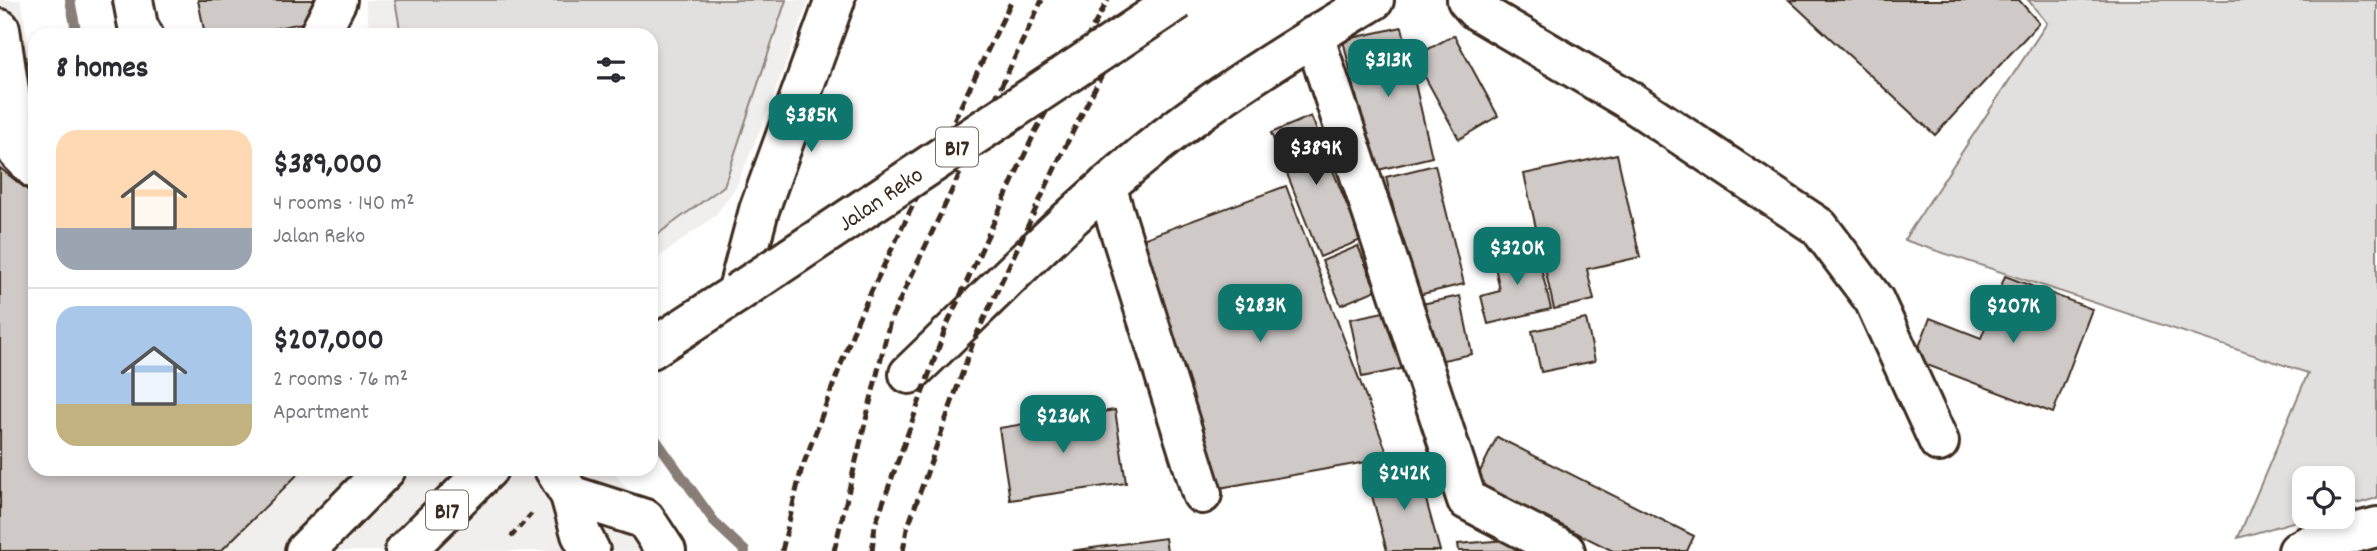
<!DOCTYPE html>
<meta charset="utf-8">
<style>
body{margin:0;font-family:Dekko,sans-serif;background:#f2f2f3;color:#2b2b33;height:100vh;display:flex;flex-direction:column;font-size:26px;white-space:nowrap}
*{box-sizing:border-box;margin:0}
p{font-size:23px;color:#7c7c81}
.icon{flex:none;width:38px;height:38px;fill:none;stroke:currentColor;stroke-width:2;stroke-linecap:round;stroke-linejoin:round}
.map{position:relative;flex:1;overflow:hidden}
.drawer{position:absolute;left:28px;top:28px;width:630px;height:448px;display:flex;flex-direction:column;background:#fff;border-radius:21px;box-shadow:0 4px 10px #0003}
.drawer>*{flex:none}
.buttons{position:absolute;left:2292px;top:466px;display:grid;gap:14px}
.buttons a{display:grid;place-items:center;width:63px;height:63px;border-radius:14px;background:#fff;box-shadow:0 4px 10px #0003;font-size:35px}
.price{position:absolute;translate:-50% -60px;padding:0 16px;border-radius:14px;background:#0f766e;color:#fff;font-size:23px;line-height:46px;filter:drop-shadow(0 2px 4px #0008)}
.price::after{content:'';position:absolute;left:50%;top:42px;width:21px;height:16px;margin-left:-10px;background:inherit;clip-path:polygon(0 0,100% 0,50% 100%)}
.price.active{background:#222;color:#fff}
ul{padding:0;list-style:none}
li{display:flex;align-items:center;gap:21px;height:175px;padding:0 28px}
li+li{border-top:2px solid #e1e1e2}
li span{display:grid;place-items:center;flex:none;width:196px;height:140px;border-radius:21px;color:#555}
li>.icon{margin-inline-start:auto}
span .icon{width:84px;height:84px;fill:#fffc;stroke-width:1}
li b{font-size:30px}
h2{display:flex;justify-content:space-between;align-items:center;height:84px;padding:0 28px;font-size:30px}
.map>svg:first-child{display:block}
.built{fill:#f1efee}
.green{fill:#e2e0de;stroke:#8e857e;stroke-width:2}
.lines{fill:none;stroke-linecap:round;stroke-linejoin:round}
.stream{stroke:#887e77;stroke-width:10}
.building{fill:#cfcac7;stroke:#3b2a1e;stroke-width:2}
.minor-casing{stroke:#3b2a1e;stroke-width:44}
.major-casing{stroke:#3b2a1e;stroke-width:44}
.path{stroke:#3b2a1e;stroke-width:4.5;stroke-dasharray:7 5;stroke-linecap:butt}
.minor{stroke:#fff;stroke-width:38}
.major{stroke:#fff;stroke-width:38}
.rail{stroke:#3b2a1e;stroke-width:5;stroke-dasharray:10 5;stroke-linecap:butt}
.major-bridge-casing{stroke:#3b2a1e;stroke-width:44;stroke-linecap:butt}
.major-bridge{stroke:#fff;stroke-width:38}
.labels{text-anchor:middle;stroke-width:5;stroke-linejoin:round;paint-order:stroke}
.shield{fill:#fff;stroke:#766a62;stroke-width:2}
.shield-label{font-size:23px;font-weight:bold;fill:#3b2a1e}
.street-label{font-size:24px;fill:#3b2a1e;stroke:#fff}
</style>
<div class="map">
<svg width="2377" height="551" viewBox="0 0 2377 551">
<rect width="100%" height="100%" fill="#fff"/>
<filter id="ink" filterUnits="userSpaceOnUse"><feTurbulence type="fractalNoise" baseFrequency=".0143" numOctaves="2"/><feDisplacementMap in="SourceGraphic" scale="14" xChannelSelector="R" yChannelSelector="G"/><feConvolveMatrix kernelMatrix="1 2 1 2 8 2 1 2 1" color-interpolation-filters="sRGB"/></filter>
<g filter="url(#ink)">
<path class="built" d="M0,0H21L35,85V469H612L674,551H0Z
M365,0H809L771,103L736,187L715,216L651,263V35H370Z"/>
<path class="green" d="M395,0H786L724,186L651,239V35H401Z
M2028,0H2377V498L2343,508V478H2305V516H2313L2238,538L2308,373L1904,240L2047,23Z"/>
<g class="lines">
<path class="stream" d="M70,0L77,35
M651,433L716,524L745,551"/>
</g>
<path class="building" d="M198,0H318L322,19L242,35H205Z
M1789,0H2019L2039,23L1935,135Z
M1402,27L1432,157L1374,171L1343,40Z
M1454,35L1498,116L1459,139L1414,57Z
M1311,116L1361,240L1320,257L1271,133Z
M1617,154L1640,257L1587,269L1594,300L1554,309L1524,174Z
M1435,165L1464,284L1414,296L1386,177Z
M0,168L35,196V469H303L221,551H0Z
M1286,186L1389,458L1219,488L1137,241Z
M1358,246L1376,290L1341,305L1322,261Z
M1536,247L1551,309L1488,324L1481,296L1500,291L1493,256Z
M2005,276L2092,309L2053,413L1914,360L1930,318L1981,338Z
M1460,296L1472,354L1362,377L1350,319Z
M1586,319L1595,361L1541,372L1532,331Z
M1115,410L1126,483L1010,500L999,428Z
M1497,437L1694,536L1687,551H1613L1475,482Z
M1417,467L1440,551H1387L1368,481Z
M1165,538L1167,551H1070Z
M1531,538L1532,551H1459L1458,544Z"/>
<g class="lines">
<defs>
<path id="minor" d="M133,0L138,26L143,35
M1467,0L1476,10L1627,99L1819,227L1874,300L1939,442
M0,29L18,152L35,169
M319,35L337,0
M1314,36L1467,500L1565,551
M1106,186L1202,494
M737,293L759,210L835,0
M909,374C993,294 1074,208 1166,137C1231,86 1303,43 1374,0
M554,469L570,495L581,534L590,551
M570,495L645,519L666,551
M305,551L386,469
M2298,551L2309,545L2377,527"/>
<path id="major" d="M651,349L737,293
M405,551L488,469"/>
</defs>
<use href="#minor" class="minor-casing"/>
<use href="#major" class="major-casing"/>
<path class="path" d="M511,537L534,511"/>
<use href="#minor" class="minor"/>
<use href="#major" class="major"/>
<path class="rail" d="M782,551L801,471L858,319L1012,0
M834,551L890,321L1042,0
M872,551L875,525L946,327L1035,132L1108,0
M903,551L907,529L974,340L1063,151L1140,0"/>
<defs>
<path id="major-bridge" d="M737,293L1178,0"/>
</defs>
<use href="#major-bridge" class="major-bridge-casing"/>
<use href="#major-bridge" class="major-bridge"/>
</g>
</g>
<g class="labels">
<g class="shield">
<rect x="936" y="127.5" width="42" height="39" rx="5"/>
<rect x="426" y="490.5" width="42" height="39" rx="5"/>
</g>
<g class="shield-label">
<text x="957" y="155">B17</text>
<text x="447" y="518">B17</text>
</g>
<g class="street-label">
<text transform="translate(880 198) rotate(-34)" y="8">Jalan Reko</text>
</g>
</g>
</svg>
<div class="buttons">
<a><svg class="icon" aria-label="locate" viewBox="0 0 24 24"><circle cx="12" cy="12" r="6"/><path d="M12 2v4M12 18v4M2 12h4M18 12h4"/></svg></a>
</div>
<b class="price" style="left:1388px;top:99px">$313K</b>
<b class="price" style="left:811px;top:154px">$385K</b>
<b class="price active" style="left:1316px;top:187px">$389K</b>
<b class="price" style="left:1517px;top:287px">$320K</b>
<b class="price" style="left:1260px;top:344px">$283K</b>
<b class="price" style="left:2013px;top:345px">$207K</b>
<b class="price" style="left:1063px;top:455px">$236K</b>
<b class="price" style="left:1404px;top:512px">$242K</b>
<section class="drawer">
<h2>8 homes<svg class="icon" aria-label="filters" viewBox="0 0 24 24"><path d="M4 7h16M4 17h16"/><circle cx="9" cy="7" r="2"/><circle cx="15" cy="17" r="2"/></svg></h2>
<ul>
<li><span style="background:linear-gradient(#ffd9b3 70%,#9aa5b1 0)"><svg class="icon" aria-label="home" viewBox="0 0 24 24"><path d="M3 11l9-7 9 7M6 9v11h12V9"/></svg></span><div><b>$389,000</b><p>4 rooms · 140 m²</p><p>Jalan Reko</p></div></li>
<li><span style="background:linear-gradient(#a9c7e8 70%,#c2b280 0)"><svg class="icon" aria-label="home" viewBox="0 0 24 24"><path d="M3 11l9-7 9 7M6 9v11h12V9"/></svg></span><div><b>$207,000</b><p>2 rooms · 76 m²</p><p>Apartment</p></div></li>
</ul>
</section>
</div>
